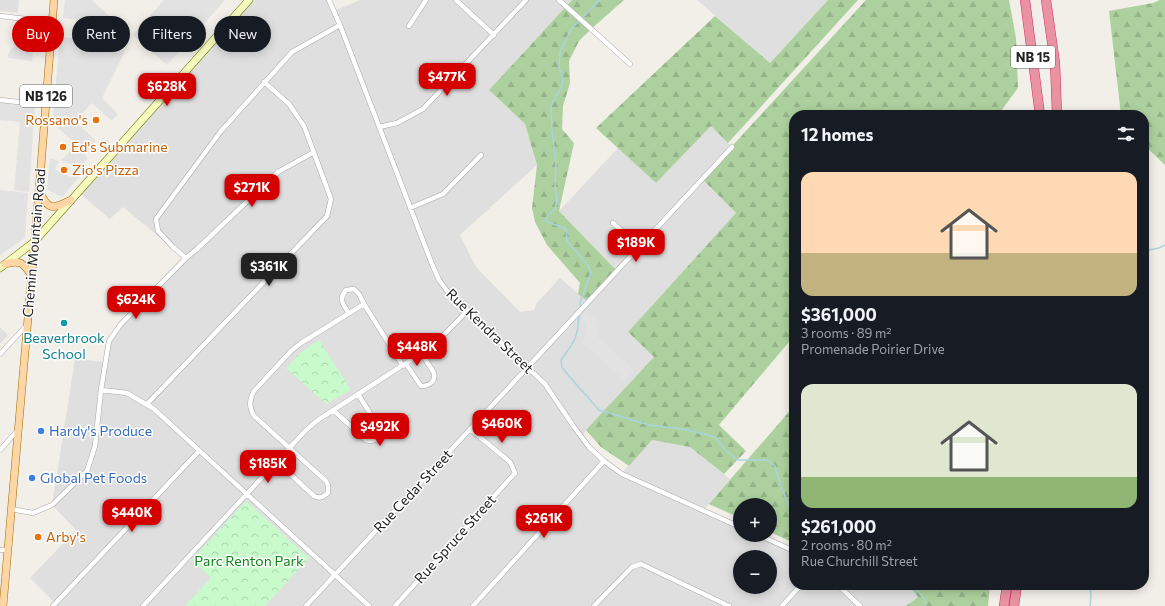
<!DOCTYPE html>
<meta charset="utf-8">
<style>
body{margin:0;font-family:Commissioner,sans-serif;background:#242831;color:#f1f3f6;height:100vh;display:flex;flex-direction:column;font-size:15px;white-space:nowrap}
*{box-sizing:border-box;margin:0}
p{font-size:13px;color:#9ea1a6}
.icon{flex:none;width:22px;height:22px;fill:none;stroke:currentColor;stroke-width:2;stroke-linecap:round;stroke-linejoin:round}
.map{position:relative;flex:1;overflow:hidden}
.drawer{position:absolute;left:789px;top:110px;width:360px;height:480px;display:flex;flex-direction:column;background:#171b24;border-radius:16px;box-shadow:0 2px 10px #0003}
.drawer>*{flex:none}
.banner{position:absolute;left:12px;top:16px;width:380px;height:36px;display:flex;gap:8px}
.tools{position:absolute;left:733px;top:498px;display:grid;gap:8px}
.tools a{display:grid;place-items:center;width:44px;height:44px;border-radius:50%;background:#171b24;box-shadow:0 2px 10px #0003;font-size:20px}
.price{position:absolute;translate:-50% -34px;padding:0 9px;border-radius:8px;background:#d40000;color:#fff;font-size:13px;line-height:26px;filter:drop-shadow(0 1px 2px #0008)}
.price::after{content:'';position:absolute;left:50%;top:24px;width:12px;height:9px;margin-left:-6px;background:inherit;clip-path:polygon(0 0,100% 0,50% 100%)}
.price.selected{background:#222;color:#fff}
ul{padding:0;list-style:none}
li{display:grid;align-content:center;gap:8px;height:212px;padding:0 12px}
li span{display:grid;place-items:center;height:124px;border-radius:12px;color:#555}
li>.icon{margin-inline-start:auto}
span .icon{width:72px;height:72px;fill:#fffc;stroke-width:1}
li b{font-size:17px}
h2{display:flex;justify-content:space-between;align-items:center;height:48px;padding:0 12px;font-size:17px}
.chip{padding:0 14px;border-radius:18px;background:#171b24;box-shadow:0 2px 10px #0003;font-size:14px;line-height:36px}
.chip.selected{background:#d40000;color:#fff}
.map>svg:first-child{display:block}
.residential{fill:#e0dfdf;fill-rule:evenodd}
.forest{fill:url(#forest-firs)}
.park{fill:url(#park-crowns)}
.parking{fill:#e2e2e2}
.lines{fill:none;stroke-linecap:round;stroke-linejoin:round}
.stream{stroke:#aad3df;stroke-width:1.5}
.street-casing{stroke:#a9a9a9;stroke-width:5.5}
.secondary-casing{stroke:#707d05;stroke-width:8}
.primary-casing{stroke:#a06b00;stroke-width:8}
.highway-casing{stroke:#dc2a67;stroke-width:10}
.street{stroke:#fff;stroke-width:4.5}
.secondary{stroke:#f7fabf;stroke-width:7}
.primary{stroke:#fcd6a4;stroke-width:7}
.highway{stroke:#e892a2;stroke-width:9}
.food-dot{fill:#e8710a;stroke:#fff;stroke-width:1.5}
.culture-dot{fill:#0f9aa8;stroke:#fff;stroke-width:1.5}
.shop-dot{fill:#3f7fe0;stroke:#fff;stroke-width:1.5}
.labels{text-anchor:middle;stroke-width:3;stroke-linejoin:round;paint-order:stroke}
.shield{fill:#fff;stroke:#646464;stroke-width:1}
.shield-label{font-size:13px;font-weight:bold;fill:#222}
.food-label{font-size:14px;fill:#c56008;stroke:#fff;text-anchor:start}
.street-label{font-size:14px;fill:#222;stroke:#fff}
.culture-label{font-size:14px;fill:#0d838f;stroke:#fff}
.shop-label{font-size:14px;fill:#366cbe;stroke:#fff;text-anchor:start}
.park-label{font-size:14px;fill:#0c8416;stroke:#fff}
</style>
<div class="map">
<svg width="1165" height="606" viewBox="0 0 1165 606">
<defs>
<pattern id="forest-firs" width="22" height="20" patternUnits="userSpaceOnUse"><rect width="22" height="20" fill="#add19e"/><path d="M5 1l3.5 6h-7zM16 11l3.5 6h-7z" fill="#95b388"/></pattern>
<pattern id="park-crowns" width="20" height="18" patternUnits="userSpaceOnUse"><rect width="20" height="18" fill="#c8facc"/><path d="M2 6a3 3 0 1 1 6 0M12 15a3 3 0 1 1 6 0" fill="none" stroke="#acd6af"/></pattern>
</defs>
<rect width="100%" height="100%" fill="#f2efe9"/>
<path class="residential" d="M0,0H19L18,13L0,11Z
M249,0H329L334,11L360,0H572L489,90L525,124L537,165L460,235L476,267L520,312L534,310L536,304L560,278L588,302L617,271L559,211L618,148L656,183L711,126L732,147L702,180L736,213L628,332L654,357L581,437L589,447L622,473L652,440L690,447L730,479L703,511L740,527V535H759L794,551V585H908L918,597L906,606H53L55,603L30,578L76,530L52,505L75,359L105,362L109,341L121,324L185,258L123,207L110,219L78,192ZM740,557H770V587H740Z
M697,0H828L770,63Z
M0,327L8,335L0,344Z"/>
<path class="forest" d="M572,0H624L591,29L579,41L569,61L570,83L563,106L562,129L574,143L559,211L617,271L588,302L578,294L580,283L547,245L535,222L532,208L537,165L525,124L489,90Z
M828,0H858L728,143L711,126L656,183L596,128L715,16L770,63Z
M866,0H1009L1016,38L1018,88L998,115H794V336L719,425L746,451L724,474L690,447L652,440L629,466L601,447L586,430L654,357L628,332L736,213L702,179Z
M1160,0H1165V165L1144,145V115H1121L1109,11L1153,3Z
M794,406V543L770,532V505H740V518L709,504Z
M908,585H990L988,606H906L918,597Z"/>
<path class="park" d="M319,340L351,390L326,404L286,368L300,353Z
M246,501L309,558L265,606H185L211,578L192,560Z"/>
<path class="parking" d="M65,0H92L122,28L113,38L79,20L63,18Z
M164,0H225L167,65L133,35Z
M73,30L85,32L125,51L102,98L118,114L112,121L92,103L75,121L96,141L86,153L58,128L61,124L53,116L60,37L72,38Z
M14,44L34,45L32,61L8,58V54L13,47Z
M0,102L35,106L29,192L14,190L20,122L0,120Z
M72,144L88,158L80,168L61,160L72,150Z
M50,158L59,161L55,170L71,177L74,171L81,175L62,197L47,190Z
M0,190L28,193L25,238L0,255Z
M586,310L595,318L599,330L598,337L634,370L625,381L583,343L586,326L581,318Z"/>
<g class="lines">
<path class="stream" d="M582,18L600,0
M579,21L572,28L560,52L559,68L563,78L562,86L551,106L552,130L556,166L555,185L557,199L555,209L548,215L546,221L566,229L567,241L588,265L591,273L580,303V308
M1144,251L1159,248L1165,245
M579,314C578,338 575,341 561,360L562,367L568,375L599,410L649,425L683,429L715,437L725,450L738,460H767L775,466L782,489L790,508L794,512
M913,585L925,600L926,605L925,606
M1090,585L1091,596L1090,606"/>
<defs>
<path id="street" d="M329,0L340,25L432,264L439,280L448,292L545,384L574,427L589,447L604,461L622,474L740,527
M456,0L494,35
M559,0L630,64
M0,16L52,22
M409,26L426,0
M0,100L46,105
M379,127L397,123L423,109L526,0
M410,208L443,194L481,155
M613,223L640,247
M186,258L173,247L158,231L156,219L221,131L292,52L340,25
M349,313C343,305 338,299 346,290L354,289L359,294L364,304
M0,354L27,325
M406,364L421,386C429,386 436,382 434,373L422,354
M101,390L127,393L154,409L369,606
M147,404L327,216L331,199L304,126L289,104L264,82
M333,410L366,440L370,441L378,439L380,431L378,426L358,394
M0,450L18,430
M277,462L314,496C320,499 323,497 328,493V485L326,481L254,416C249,407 249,400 254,391L291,351L301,343L364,304L403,366
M11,509L33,513L52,505L87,471L95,446L101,390L109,341L121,324L186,258L197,249L278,172L314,152
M759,535L794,551
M0,550H8
M838,585L860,606
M53,606L199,451
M143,606L306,430L318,420L434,345L467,311
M306,606L732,147
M395,606L515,473L510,462L470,429
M473,606L604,461
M594,606L632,567L641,564L729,606
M782,606L801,585"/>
<path id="secondary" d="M0,268L34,242L249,0"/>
<path id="primary" d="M39,191C49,211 52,209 71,200
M5,264C20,260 23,262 31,275
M3,606L39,191L54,0"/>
<path id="highway" d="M1025,0L1040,115
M1046,0L1055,63L1057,115
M1004,606L1007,585
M1014,606L1017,585"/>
</defs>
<use href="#street" class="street-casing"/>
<use href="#secondary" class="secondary-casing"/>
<use href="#primary" class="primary-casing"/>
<use href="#highway" class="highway-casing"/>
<use href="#street" class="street"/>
<use href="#secondary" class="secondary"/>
<use href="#primary" class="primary"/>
<use href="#highway" class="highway"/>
</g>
<g class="food-dot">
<circle cx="96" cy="120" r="4"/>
<circle cx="63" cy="147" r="4"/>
<circle cx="64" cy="170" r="4"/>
<circle cx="38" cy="537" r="4"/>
</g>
<circle class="culture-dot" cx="64" cy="323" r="4"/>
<g class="shop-dot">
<circle cx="41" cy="431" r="4"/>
<circle cx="32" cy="478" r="4"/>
</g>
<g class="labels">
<g class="shield">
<rect x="1011" y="46" width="44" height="22" rx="3"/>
<rect x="20" y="85" width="52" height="22" rx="3"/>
</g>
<g class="shield-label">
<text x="1033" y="62">NB 15</text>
<text x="46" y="101">NB 126</text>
</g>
<g class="food-label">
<text x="88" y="125" text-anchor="end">Rossano's</text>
<text x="71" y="152">Ed's Submarine</text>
<text x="72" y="175">Zio's Pizza</text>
<text x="46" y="542">Arby's</text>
</g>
<g class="street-label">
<text transform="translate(34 243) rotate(-85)" y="5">Chemin Mountain Road</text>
<text transform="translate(490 331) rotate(44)" y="5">Rue Kendra Street</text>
<text transform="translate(413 491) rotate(-47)" y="5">Rue Cedar Street</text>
<text transform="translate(455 539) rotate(-48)" y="5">Rue Spruce Street</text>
</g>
<g class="culture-label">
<text x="64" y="343">Beaverbrook<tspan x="64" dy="16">School</tspan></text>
</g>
<g class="shop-label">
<text x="49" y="436">Hardy's Produce</text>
<text x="40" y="483">Global Pet Foods</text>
</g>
<g class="park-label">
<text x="249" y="566">Parc Renton Park</text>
</g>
</g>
</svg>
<div class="tools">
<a>+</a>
<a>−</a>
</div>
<b class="price" style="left:447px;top:97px">$477K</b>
<b class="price" style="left:167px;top:107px">$628K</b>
<b class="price" style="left:252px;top:208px">$271K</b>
<b class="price" style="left:636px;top:263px">$189K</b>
<b class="price selected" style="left:269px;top:287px">$361K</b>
<b class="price" style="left:136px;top:320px">$624K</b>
<b class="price" style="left:417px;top:367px">$448K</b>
<b class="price" style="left:502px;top:444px">$460K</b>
<b class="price" style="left:380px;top:447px">$492K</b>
<b class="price" style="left:268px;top:484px">$185K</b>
<b class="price" style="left:132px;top:533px">$440K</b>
<b class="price" style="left:544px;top:539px">$261K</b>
<div class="banner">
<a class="chip selected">Buy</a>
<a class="chip">Rent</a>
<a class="chip">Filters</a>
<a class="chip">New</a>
</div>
<section class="drawer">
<h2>12 homes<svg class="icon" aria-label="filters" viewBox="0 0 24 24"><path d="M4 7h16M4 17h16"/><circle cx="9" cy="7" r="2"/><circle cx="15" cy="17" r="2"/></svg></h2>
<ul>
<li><span style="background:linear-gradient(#ffd9b3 65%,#c2b280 0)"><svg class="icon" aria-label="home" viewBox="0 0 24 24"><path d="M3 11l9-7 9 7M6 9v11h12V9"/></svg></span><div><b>$361,000</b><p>3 rooms · 89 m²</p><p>Promenade Poirier Drive</p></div></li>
<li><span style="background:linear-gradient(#dfe7d0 75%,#8fb573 0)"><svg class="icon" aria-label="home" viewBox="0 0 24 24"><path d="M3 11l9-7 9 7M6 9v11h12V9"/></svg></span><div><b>$261,000</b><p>2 rooms · 80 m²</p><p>Rue Churchill Street</p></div></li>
</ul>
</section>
</div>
